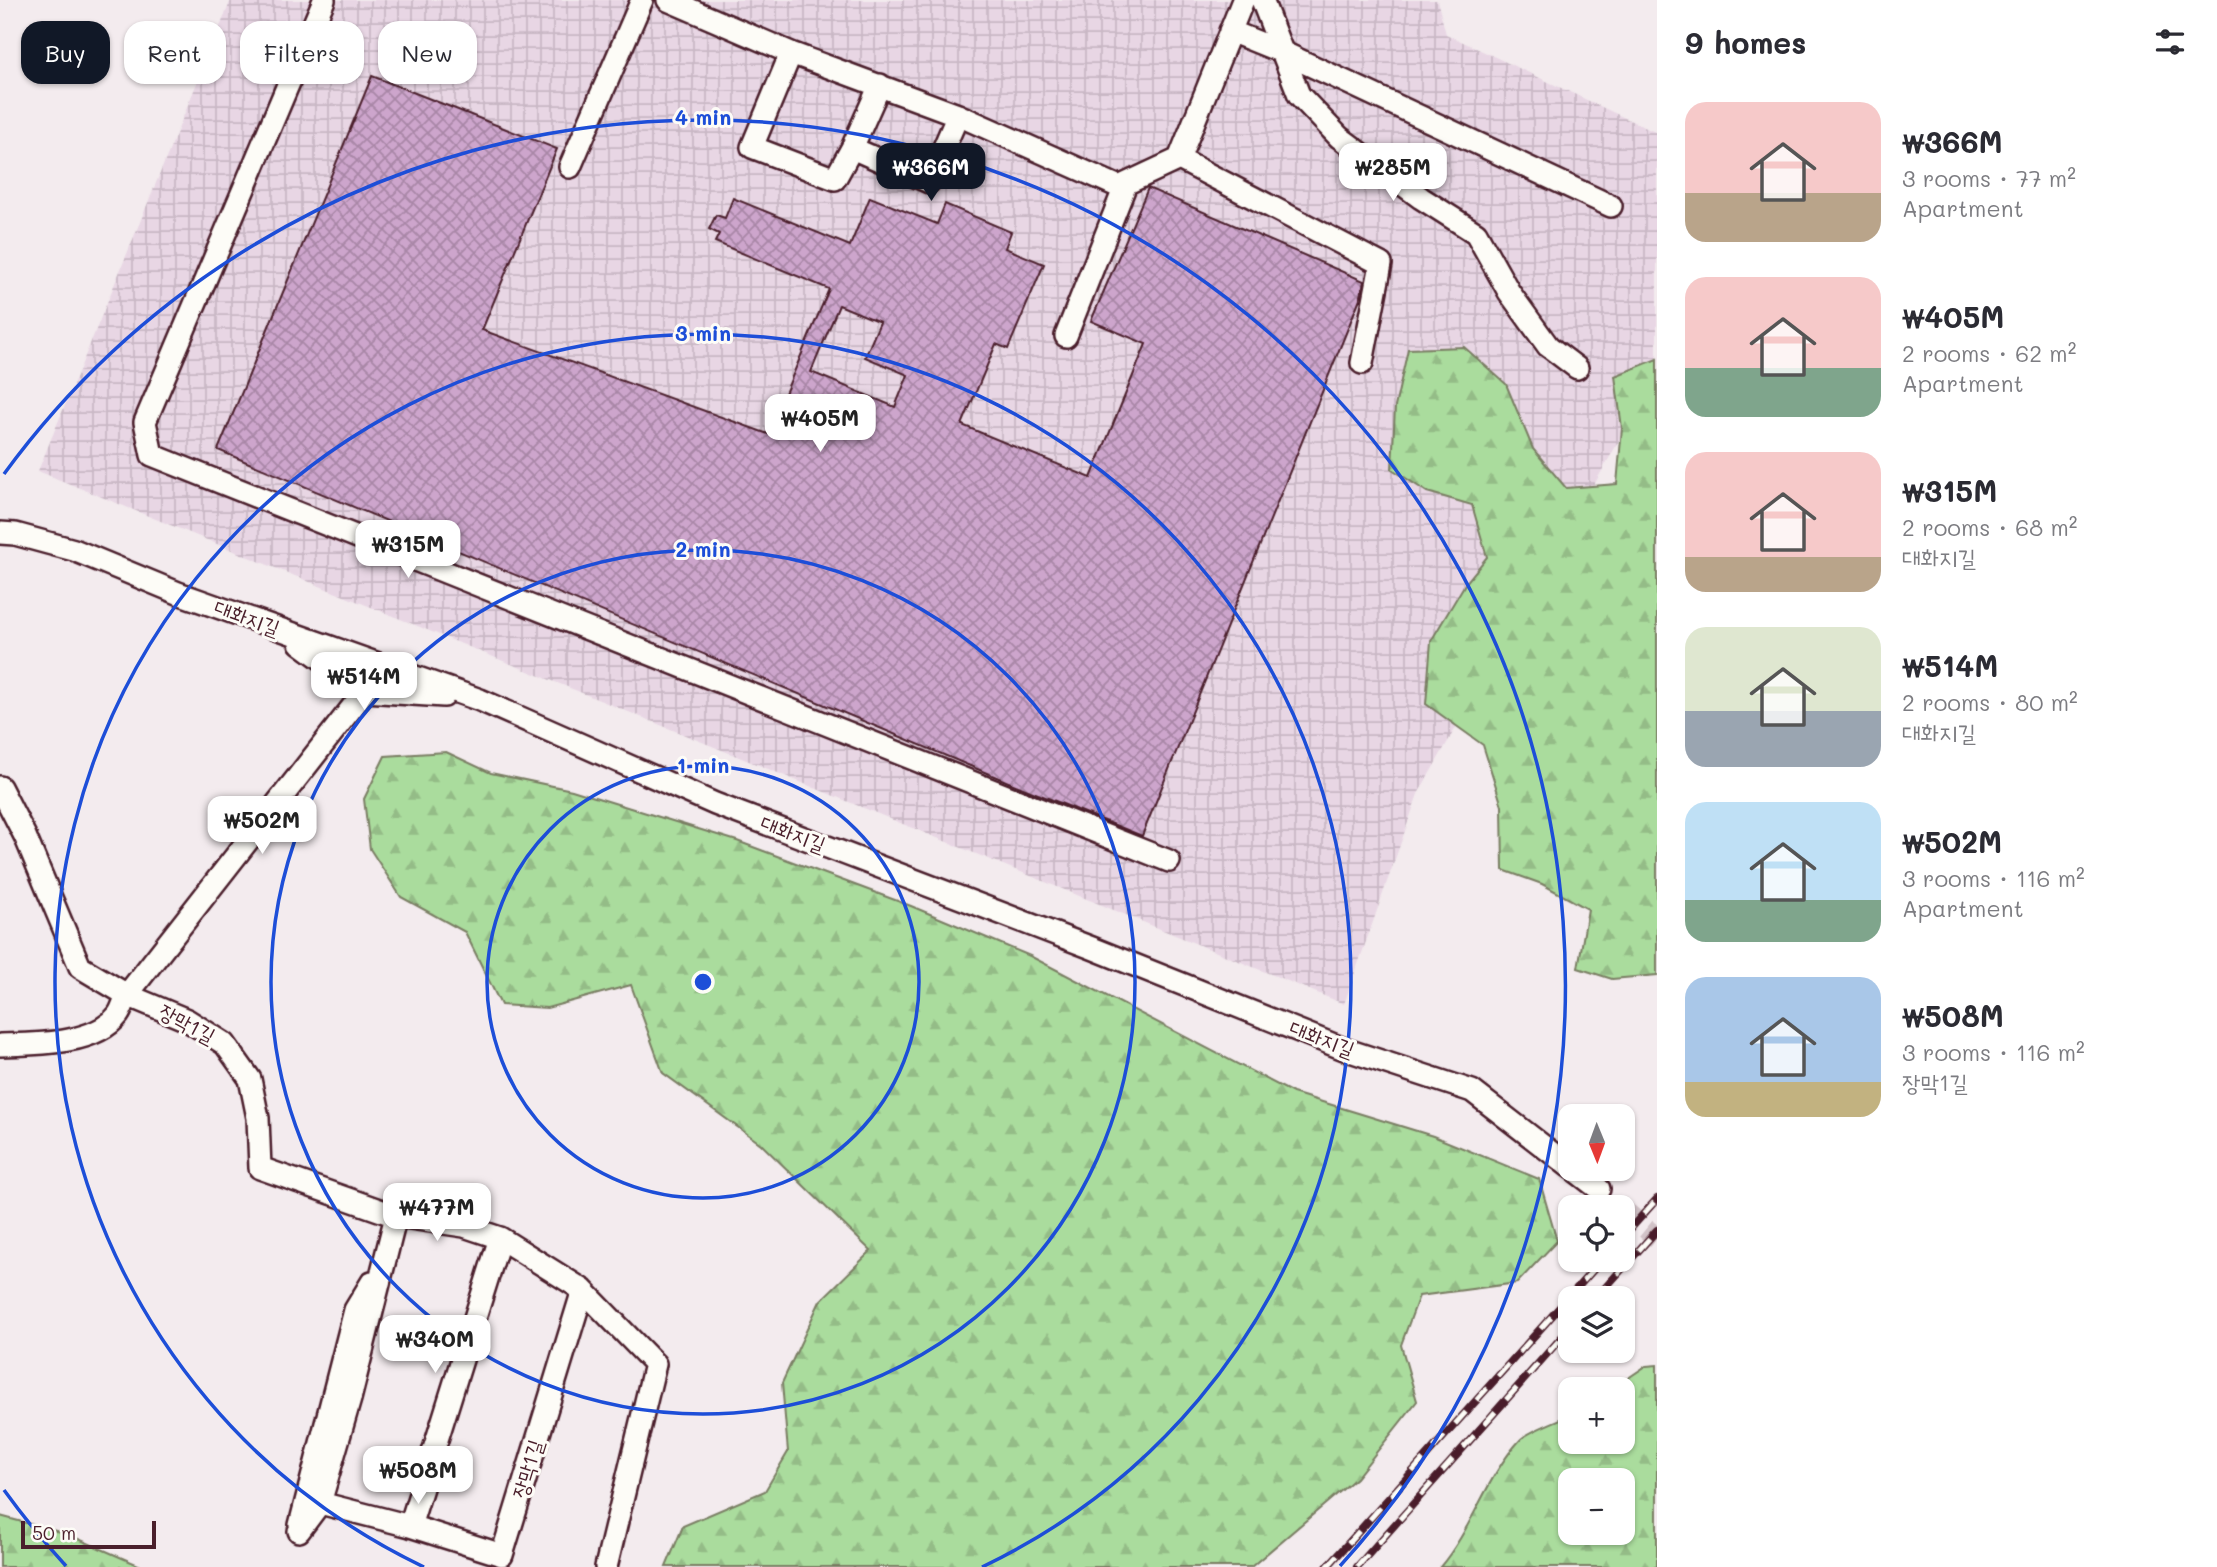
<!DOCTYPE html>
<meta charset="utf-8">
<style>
body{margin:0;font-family:Mali,"Poor Story",sans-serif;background:#f2f2f3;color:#2b2b33;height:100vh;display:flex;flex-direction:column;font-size:26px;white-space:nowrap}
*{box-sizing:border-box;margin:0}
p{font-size:23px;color:#7c7c81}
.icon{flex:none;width:38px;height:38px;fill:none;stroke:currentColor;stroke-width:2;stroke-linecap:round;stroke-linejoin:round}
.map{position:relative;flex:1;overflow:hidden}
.details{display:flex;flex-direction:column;background:#fff;width:560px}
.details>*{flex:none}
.banner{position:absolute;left:21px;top:21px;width:665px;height:63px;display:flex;gap:14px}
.needle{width:46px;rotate:179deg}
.fabs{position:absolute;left:1558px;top:1104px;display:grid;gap:14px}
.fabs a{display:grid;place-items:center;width:77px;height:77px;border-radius:14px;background:#fff;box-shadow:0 2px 5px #0004;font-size:35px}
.scale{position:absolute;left:21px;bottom:18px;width:135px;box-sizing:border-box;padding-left:7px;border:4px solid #4a1f2b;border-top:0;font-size:19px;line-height:24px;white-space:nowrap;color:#4a1f2b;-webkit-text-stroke:5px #fdfcf7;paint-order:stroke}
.price{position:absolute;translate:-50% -60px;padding:0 16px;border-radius:14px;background:#fff;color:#222;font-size:23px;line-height:46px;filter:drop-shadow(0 2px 4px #0008)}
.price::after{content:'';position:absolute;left:50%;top:42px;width:21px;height:16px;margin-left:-10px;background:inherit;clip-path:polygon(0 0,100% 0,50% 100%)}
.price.active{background:#111827;color:#fff}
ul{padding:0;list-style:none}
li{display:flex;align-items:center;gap:21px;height:175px;padding:0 28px}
li span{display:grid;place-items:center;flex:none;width:196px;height:140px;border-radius:21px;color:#555}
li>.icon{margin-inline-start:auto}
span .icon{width:84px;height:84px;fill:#fffc;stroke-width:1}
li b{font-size:30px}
h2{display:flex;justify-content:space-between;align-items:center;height:84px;padding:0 28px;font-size:30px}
.chip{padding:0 24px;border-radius:21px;background:#fff;box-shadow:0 2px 5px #0004;font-size:24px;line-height:63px}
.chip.active{background:#111827;color:#fff}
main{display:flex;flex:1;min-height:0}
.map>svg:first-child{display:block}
.industrial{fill:url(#industrial-grid)}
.forest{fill:url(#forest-firs);stroke:#7a7e64;stroke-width:2;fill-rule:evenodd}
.building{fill:url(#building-cross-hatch);stroke:#4a1f2b;stroke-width:2;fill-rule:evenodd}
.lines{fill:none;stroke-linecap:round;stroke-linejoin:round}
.minor-tunnel{stroke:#d1c2c7;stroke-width:21;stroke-dasharray:21 10;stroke-linecap:butt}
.minor-casing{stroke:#4a1f2b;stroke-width:26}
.minor{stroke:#fdfcf7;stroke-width:21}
.rail-casing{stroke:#4a1f2b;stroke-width:8}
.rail{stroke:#fdfcf7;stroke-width:5;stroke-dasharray:16;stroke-linecap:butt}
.ring{fill:none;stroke:#1d4ed8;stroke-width:3.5}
.labels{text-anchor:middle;stroke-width:6;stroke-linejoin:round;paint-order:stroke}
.street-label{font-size:21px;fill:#4a1f2b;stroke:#fdfcf7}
.centre{fill:#1d4ed8;stroke:#fdfcf7;stroke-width:3.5}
.ring-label{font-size:21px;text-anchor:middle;font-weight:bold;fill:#1d4ed8;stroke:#fdfcf7;stroke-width:6;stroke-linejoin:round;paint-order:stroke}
</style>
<main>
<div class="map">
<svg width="1657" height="1567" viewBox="0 0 1657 1567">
<defs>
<pattern id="industrial-grid" width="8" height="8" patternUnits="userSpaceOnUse" patternTransform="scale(1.75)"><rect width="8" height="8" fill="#e8d6e4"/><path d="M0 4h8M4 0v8" fill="none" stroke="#c8b7c4"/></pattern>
<pattern id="forest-firs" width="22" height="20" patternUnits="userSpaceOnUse" patternTransform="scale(1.75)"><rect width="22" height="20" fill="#aadc9d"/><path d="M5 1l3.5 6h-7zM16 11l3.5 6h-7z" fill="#94bc87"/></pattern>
<pattern id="building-cross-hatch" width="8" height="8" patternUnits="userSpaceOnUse" patternTransform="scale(1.75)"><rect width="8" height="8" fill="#cda5cc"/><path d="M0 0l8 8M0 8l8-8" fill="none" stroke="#a886a6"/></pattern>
</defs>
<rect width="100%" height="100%" fill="#f3ebee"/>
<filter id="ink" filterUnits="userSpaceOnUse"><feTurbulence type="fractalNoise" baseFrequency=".0143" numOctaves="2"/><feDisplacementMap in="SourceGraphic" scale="14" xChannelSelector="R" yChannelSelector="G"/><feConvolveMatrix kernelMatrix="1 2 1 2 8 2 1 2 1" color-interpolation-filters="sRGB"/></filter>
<g filter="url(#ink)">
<path class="industrial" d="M231,0H1437L1446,34L1657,133V374L1418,794L1344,1004L38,471Z"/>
<path class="forest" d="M1464,347L1506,384L1533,449L1566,488L1617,484L1622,428L1615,376L1657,359V975L1612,979L1578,968L1588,909L1542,884L1503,870L1502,806L1483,745L1426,704L1431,641L1465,584L1487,557L1472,505L1427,492L1392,469L1395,407L1408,349Z
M446,752L491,773L572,790L737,841L911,906L1030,956L1293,1093L1433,1136L1539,1179L1557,1241L1517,1283L1419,1296L1401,1345L1417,1401L1356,1478L1251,1567H666L683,1526L765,1491L788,1452L782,1383L820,1301L871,1251L761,1144L663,1073L631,985L547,1008L501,1005L465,932L401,897L370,849L364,799L385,756Z
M1657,1365V1567H1440C1473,1528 1486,1476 1521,1439C1531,1430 1557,1421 1570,1415V1442H1622V1390L1612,1389L1646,1366ZM1570,1480H1622V1533H1570Z
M0,1516L67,1534L143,1567H0Z"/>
<path class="building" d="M372,76L557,149L482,330L768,434L829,289L715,242L719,234L709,229L716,215L725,218L733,198L850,246L870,197L937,224L945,204L1011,232L1005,248L1044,264L1008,349L996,344L962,425L1091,478L1146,344L1091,321L1148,188L1364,281L1361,296L1142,836L1013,784L218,450ZM839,305L880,322L865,357L908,375L895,407L811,372Z"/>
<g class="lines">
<path class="minor-tunnel" d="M1622,1209L1657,1238"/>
<defs>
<path id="minor" d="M324,0L145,422L152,455L1169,861
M668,0L791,53L958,115L1124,189L1066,336
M1262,0L1299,95L1339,137L1421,198L1476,233L1509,292L1548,346L1577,368
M1230,31L1282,52L1611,206
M791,53L752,147L835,179L852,148L880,85
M852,148L929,182L958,115
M1179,159L1243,0
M570,167L642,0
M1119,187L1179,159L1381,264L1362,363
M0,533L15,534L74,550L178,593L480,700L715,804L1092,948L1344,1049L1472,1091L1570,1167
M300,643L365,691L444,696
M0,787L25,836L80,967L127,995L187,1020L225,1044L250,1079L258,1118L260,1168L396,1216L464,1226L500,1238L583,1290L655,1364L606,1567
M0,1045C35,1044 95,1045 118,1015C122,1010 124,1001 127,995L365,691
M1573,1169L1599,1189
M320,1503L410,1526L502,1555L583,1290
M300,1525L355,1310L372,1282
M410,1526L500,1238
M299,1531L320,1503L350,1399L396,1216"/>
</defs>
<use href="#minor" class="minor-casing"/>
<use href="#minor" class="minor"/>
<defs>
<path id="rail" d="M1622,1238L1657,1199
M1596,1298L1657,1230
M1327,1567L1602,1260
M1357,1567L1570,1328"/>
</defs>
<use href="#rail" class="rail-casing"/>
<use href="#rail" class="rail"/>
</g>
</g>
<g class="ring">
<circle cx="703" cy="982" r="216"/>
<circle cx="703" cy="982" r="432"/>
<path d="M424 1567A648 648 0 1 1 982 1567"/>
<path d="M66 1566A864 864 0 0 1 4 1490M4 474A864 864 0 1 1 1340 1566"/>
</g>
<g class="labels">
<g class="street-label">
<text transform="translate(247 618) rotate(20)" y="7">대화지길</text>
<text transform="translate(793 834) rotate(21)" y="7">대화지길</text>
<text transform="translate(187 1024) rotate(28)" y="7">장막1길</text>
<text transform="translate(1322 1039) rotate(21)" y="7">대화지길</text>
<text transform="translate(528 1469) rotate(-73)" y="7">장막1길</text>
</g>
</g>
<circle cx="703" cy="982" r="10" class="centre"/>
<g class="ring-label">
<text x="703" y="125">4 min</text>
<text x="703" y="341">3 min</text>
<text x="703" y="557">2 min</text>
<text x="703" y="773">1 min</text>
</g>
</svg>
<div class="fabs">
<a><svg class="needle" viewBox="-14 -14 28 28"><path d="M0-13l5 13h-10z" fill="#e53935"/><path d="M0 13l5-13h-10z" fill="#7c7c81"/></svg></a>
<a><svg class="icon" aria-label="locate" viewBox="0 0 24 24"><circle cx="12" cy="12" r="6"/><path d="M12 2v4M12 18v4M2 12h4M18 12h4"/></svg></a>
<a><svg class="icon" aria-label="layers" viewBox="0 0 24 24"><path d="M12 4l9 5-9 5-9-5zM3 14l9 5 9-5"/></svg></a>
<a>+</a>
<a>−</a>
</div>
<div class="scale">50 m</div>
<b class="price active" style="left:931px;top:203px">₩366M</b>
<b class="price" style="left:1393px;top:203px">₩285M</b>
<b class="price" style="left:820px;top:454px">₩405M</b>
<b class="price" style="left:408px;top:580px">₩315M</b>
<b class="price" style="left:364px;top:712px">₩514M</b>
<b class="price" style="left:262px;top:856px">₩502M</b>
<b class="price" style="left:437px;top:1243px">₩477M</b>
<b class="price" style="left:435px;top:1375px">₩340M</b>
<b class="price" style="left:418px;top:1506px">₩508M</b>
<div class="banner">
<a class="chip active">Buy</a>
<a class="chip">Rent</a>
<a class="chip">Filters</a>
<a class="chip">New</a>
</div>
</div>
<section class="details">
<h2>9 homes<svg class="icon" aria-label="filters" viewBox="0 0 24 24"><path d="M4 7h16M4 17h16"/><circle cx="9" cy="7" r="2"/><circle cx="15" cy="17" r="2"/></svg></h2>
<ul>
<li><span style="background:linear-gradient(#f6c9c9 65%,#b9a48a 0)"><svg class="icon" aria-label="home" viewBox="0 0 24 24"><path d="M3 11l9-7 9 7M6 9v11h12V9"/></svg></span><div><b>₩366M</b><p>3 rooms · 77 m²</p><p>Apartment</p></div></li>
<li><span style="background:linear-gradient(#f6c9c9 65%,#7fa58c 0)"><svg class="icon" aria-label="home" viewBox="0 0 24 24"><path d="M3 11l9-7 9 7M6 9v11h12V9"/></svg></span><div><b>₩405M</b><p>2 rooms · 62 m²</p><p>Apartment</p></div></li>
<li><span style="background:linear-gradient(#f6c9c9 75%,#b9a48a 0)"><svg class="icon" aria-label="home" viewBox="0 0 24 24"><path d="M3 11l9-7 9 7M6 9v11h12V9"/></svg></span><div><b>₩315M</b><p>2 rooms · 68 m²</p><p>대화지길</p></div></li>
<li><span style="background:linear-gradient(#dfe7d0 60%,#9aa5b1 0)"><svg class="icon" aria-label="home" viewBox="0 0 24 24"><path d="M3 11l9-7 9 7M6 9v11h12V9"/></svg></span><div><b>₩514M</b><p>2 rooms · 80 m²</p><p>대화지길</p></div></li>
<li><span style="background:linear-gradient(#bfe0f5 70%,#7fa58c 0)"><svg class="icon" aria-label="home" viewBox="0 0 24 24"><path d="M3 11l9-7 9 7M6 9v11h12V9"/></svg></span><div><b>₩502M</b><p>3 rooms · 116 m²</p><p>Apartment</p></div></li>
<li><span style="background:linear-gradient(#a9c7e8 75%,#c2b280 0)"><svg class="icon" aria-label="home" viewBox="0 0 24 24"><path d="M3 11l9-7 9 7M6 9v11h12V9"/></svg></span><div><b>₩508M</b><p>3 rooms · 116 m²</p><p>장막1길</p></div></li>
</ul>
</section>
</main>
